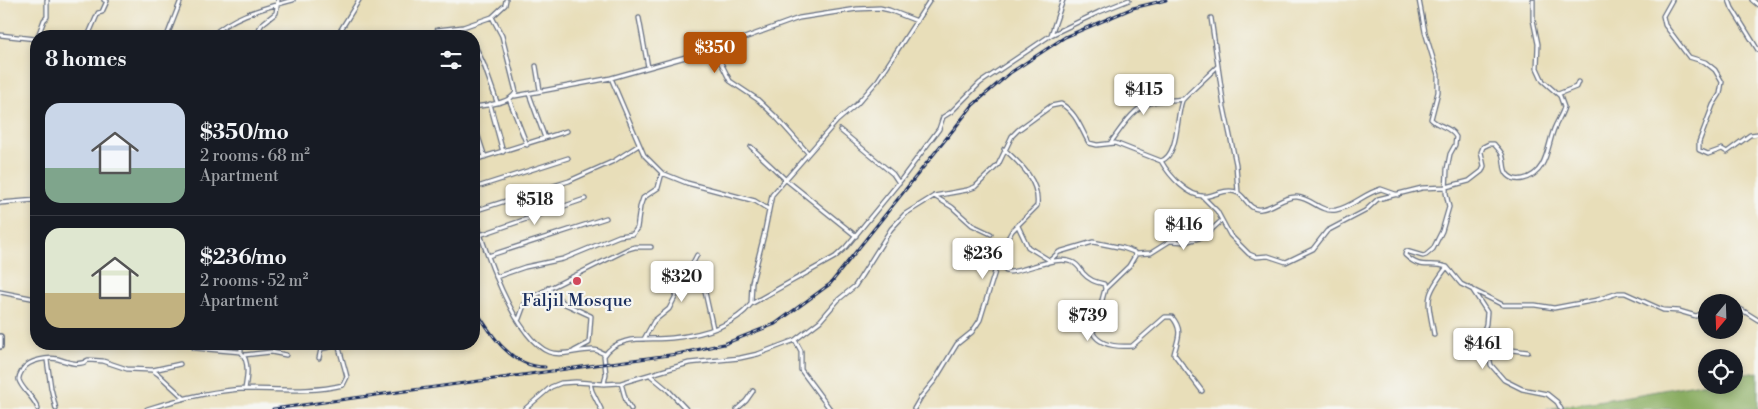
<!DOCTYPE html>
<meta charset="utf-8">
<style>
body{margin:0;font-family:"Libre Bodoni",serif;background:#242831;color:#f1f3f6;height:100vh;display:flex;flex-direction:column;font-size:19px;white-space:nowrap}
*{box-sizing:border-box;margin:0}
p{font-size:16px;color:#9ea1a6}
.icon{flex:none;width:28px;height:28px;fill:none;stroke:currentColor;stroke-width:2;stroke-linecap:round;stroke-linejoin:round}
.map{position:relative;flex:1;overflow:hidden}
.details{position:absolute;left:30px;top:30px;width:450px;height:320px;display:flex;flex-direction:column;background:#171b24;border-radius:20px;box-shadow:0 2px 8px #0003}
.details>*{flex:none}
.needle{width:32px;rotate:199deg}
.fabs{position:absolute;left:1698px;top:294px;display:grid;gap:10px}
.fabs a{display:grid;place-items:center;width:45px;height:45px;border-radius:50%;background:#171b24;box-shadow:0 2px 8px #0003;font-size:25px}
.price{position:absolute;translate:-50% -42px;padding:0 11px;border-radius:5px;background:#fff;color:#222;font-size:16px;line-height:32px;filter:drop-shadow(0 1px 2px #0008)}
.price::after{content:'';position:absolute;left:50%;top:30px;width:15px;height:11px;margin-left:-8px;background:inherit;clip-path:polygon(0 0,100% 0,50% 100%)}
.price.active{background:#b45309;color:#fff}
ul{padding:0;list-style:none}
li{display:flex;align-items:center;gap:15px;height:125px;padding:0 15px}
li+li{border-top:1px solid #363941}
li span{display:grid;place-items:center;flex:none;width:140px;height:100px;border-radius:15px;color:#555}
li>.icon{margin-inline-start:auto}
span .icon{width:60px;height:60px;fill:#fffc;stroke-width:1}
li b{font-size:21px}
h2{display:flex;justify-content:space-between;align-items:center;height:60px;padding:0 15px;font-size:21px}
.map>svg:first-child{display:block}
.forest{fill:#8aad62;stroke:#526e60}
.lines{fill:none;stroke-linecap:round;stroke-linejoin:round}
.minor-casing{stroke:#636c7e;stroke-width:5.5}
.primary-casing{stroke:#636c7e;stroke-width:8}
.minor{stroke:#fff;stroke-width:3}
.primary{stroke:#fff;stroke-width:5}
.rail-casing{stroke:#1b2f5e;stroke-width:3}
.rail{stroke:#f6f6f2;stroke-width:1;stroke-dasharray:4;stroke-linecap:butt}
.poi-dot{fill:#d1495b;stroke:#f6f6f2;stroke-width:2}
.labels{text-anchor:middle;stroke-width:4.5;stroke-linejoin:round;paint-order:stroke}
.poi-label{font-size:18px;fill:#1b2f5e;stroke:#f6f6f2}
</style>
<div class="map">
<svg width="1758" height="409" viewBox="0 0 1758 409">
<rect width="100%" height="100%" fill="#f6f6f2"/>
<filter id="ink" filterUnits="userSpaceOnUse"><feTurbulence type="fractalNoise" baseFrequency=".02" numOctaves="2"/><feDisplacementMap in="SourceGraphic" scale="10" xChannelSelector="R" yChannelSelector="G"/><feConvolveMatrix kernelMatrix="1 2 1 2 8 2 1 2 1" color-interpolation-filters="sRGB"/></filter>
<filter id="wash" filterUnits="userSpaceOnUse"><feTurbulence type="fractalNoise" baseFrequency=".0096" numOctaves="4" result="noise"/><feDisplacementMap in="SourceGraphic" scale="20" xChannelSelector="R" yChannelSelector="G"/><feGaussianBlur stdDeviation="1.12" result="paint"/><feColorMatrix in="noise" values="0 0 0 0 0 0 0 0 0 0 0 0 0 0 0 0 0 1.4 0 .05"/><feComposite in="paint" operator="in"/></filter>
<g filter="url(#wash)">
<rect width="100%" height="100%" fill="#e8deb9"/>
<path class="forest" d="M1758,372V409H1546L1635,395L1706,382V385H1734V376Z"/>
</g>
<g filter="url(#ink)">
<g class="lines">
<defs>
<path id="minor" d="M1419,0L1425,32L1438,75V92L1431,119C1438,127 1450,126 1456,137L1455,145L1450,154L1447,169L1446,193L1449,207L1442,231L1433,249L1426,255L1423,256L1406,251L1405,255C1422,271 1428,261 1447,267L1461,284L1503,305H1535L1554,308L1597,300L1618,293H1625L1663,310L1679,311L1696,316L1706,312
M1672,0L1663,16L1665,25L1689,57L1705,62L1715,70L1722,82L1720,94L1713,105L1699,142V150L1708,154L1722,149L1727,152L1750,135L1758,134
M1729,0L1732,8L1758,50
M1752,0L1758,5
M639,18L648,67
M1211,18L1224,107L1236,164L1238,193
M0,35L36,39
M1051,35L1063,0
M38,36L44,20L47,17V0
M88,36L98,13L102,12L107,1L104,0
M167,36L181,0
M212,36C233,15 265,8 293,0
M255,36L262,24L276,13L278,0
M337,36L359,0
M435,36L437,30L463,27L492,17
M474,43L484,65L497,102
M714,49L730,81L757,99L775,116L808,153
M536,66L540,90
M529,94L545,138
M1558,94L1576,87L1578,82
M515,96L611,78
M509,99L527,145
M490,104L503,152
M474,107C486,105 510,104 516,92L502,36L492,17L505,5L506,0
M474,124L485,157
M840,130L893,174L899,183
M1111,142C1121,129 1133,108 1150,103C1160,99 1171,101 1182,99
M751,147L785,179L856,236
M474,160L567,131
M1161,161C1169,175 1189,199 1208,196C1217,194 1229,188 1238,193C1246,197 1249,211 1261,209C1274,208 1283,196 1297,197C1313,199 1319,212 1336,210C1352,207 1365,193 1381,189L1398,195
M474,188L568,158
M934,196L952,207L972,225L991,234
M1202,196L1217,211L1230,235L1249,254L1256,257L1268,256L1286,262L1313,249L1327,231L1365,211L1378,199L1422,188L1446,187L1469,181L1482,171L1484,166L1481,152L1483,147L1489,144H1494C1497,148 1503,153 1503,157C1505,164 1503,170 1508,175C1512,179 1518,180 1523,179C1547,174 1547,147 1554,129C1557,121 1562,115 1564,107L1560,96L1543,81L1537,68L1538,44L1533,20V0
M0,203L36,200
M768,209L755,201L687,183L662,173L644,155L611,78L714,49L799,18L857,9L880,8L889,10L917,21
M474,211L569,181L614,161L639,145
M474,212C483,247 514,338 549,352C562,357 580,349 594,350C598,350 601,353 605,354
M1018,226L1028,247L1049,260
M480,235L585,199
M474,240L481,239
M1135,254L1151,253L1170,241L1185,242L1199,238L1208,233L1221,221
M488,256L606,218
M999,259L1006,271L1009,272C1027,271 1055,255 1072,262C1078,264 1080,269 1083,273C1089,280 1095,282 1104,284L1105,289L1093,333C1100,346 1119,347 1132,346L1165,317H1172C1184,331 1177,340 1174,354L1202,391
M1047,263L1059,252L1093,242L1123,248L1134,252L1135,256L1129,266L1105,289
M690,272L703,283L713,328
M496,277L525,267L563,259L619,236L633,234L637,228L640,207L643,198L658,188L662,173
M548,288L565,304L591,316L589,343L574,351
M1472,289L1487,312L1486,324L1481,339L1482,343L1488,351L1491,365L1504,380L1522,389L1547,394L1557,402L1561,409
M0,292L36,299
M1720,302H1726
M751,304L752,282L764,235L772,195L837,121L857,104L878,80L930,0
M1734,305L1758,320
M519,319L526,300L628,249L635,247H651
M1434,335C1428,299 1423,298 1447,267
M644,339L654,321L669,309L697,255
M795,340L801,351V370L830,409
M192,344L194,348L241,352C250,362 247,378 245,389
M1488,349H1503L1528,352
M241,352V344
M244,355L271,352L286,355
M319,358L321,349L338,345
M47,360L51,388L56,409
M153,370L180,364
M651,376L668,390L686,409
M590,383L592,391L601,409
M621,383L626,401L631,409
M604,384L606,374L604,356C619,333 649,341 672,338C700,335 733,327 751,304L835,257L846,247L901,180L939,129L943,117L951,112L980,83L1051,35L1099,12L1129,0
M38,409C35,398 22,390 19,380C18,376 21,373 23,369C29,360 48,357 58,359C69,362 79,367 88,360L103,361L127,369L152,370L158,374L184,398
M147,409C179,399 213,390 246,389C278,389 311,393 343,385L347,377L346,373L338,344
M525,409L551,387L561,383L576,382L604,384L621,383L689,363L740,358L758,354L795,340L820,321L838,300L855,286L891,229L905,214L934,196L967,190L975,187L998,165L1012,136L1018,130L1051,106L1061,104C1076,112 1081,129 1089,143L1097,145L1115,143L1161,161C1179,155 1176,117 1182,101C1183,98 1212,72 1218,66
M737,409L746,401L753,391
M914,409L921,397L935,380L957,344L972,332L980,320L1002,249L1012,231L1037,206C1040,182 1021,164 1004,149"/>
<path id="primary" d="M0,337V346"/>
</defs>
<use href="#minor" class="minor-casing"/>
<use href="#primary" class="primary-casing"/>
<use href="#minor" class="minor"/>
<use href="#primary" class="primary"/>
<defs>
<path id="rail" d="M474,307C490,333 510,367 545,367
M273,409L677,354L724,344L775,324L830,284L973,105L1010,73L1065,37L1133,8L1166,0"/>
</defs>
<use href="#rail" class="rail-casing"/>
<use href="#rail" class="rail"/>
</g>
</g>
<circle class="poi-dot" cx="577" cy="281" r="5"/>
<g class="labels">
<g class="poi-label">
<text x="577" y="306">Faljil Mosque</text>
</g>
</g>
</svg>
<div class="fabs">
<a><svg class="needle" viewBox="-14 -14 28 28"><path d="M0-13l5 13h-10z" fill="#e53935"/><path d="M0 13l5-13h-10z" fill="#9ea1a6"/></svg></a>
<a><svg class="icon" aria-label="locate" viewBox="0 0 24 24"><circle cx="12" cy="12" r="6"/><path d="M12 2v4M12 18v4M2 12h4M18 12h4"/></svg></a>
</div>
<b class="price active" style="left:715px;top:74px">$350</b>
<b class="price" style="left:1144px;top:116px">$415</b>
<b class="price" style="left:535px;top:226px">$518</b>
<b class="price" style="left:1184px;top:251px">$416</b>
<b class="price" style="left:983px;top:280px">$236</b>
<b class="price" style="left:682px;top:303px">$320</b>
<b class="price" style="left:1088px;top:342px">$739</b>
<b class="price" style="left:1483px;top:370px">$461</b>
<section class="details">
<h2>8 homes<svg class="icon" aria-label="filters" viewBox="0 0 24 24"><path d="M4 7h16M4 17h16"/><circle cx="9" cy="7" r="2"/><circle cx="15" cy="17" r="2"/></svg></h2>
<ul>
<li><span style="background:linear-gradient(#c9d6e8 65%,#7fa58c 0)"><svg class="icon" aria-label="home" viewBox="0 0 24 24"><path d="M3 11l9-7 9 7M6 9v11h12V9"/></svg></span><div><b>$350/mo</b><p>2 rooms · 68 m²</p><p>Apartment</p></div></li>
<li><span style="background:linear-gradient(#dfe7d0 65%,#c2b280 0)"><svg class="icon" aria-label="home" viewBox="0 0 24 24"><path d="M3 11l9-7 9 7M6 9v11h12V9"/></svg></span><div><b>$236/mo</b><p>2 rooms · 52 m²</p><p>Apartment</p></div></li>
</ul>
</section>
</div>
